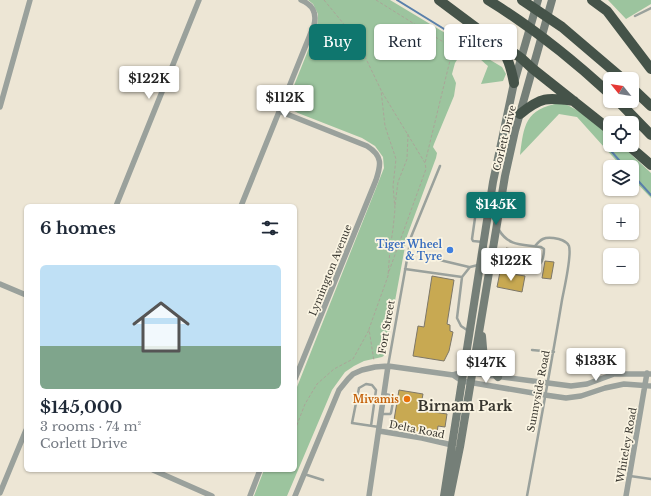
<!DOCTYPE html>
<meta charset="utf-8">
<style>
body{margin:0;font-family:"Libre Baskerville",serif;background:#f2f2f3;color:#1f2937;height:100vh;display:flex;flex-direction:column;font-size:15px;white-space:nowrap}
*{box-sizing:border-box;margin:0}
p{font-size:13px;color:#747a83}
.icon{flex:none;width:22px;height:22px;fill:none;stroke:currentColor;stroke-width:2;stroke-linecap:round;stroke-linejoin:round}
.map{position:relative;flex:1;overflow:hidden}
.drawer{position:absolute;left:24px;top:204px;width:273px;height:268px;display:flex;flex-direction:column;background:#fff;border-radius:6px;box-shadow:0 1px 3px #0004}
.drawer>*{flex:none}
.guide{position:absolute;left:309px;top:24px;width:282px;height:36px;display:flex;gap:8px}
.needle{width:26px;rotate:300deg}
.tools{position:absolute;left:603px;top:72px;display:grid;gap:8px}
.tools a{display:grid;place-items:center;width:36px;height:36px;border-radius:6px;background:#fff;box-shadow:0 1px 3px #0004;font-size:20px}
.price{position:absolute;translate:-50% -34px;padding:0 9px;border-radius:4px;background:#fff;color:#222;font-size:13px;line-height:26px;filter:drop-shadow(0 1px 2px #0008)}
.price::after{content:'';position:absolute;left:50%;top:24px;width:12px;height:9px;margin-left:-6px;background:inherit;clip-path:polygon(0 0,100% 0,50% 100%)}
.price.active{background:#0f766e;color:#fff}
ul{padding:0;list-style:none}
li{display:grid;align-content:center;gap:8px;height:212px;padding:0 16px}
li span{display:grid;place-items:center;height:124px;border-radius:6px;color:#555}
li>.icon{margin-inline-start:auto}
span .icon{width:72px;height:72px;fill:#fffc;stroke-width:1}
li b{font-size:17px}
h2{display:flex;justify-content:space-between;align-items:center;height:48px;padding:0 16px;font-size:17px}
.pill{padding:0 14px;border-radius:6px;background:#fff;box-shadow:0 1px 3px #0004;font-size:14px;line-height:36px}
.pill.active{background:#0f766e;color:#fff}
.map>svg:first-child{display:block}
.park{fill:#9cc49e}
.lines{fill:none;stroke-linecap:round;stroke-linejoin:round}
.stream{stroke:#5a80ab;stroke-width:2}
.building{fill:#c8a952;stroke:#7d7768}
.path{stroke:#aaa598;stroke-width:1;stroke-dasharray:3 2;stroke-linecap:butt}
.service{stroke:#9aa19c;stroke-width:2.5}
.minor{stroke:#9aa19c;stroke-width:5.5}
.secondary{stroke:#757f78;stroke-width:8}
.motorway{stroke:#455349;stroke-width:10}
.shop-dot{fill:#3f7fe0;stroke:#faf4e2;stroke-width:1.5}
.food-dot{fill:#e8710a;stroke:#faf4e2;stroke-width:1.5}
.labels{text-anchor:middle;stroke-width:3.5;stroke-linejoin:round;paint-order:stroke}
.street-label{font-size:10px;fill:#38362f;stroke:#faf4e2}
.shop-label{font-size:10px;font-weight:bold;fill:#366cbe;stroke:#faf4e2;text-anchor:end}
.food-label{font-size:10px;font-weight:bold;fill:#c56008;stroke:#faf4e2;text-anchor:end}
.district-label{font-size:14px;font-weight:bold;fill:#38362f;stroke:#faf4e2}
</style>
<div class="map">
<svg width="651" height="496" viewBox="0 0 651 496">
<rect width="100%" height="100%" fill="#ede6d5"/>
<path class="park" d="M308,0H390L502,67L506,74L503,81L481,84L488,66C480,59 473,52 462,52L455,63L452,74L456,83L454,96L434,144L433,147L437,153L436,158L407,236L385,355L382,357L364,361L354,366L345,372L332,390L287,496H254L264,470H295V392L384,168L383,157L375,146L362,138L298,113L289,108L287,103L317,28L318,14L313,4Z
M608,0H651V4L626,19Z
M560,103C577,106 596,125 610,136V145H621L651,173V198L632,178V167H622L577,117L559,114L520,155C524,125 525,109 560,103Z"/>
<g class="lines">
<path class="stream" d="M397,0L483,53
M605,144L625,167
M632,174L651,195"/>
</g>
<path class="building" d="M506,248L536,253L535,262L505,257Z
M545,261L554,262L551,279L542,278Z
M500,272L525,276L522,292L497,287Z
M432,276L454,280L447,324L450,325V331L453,332L449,351L444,361L413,356L418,326L424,327Z
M399,390L423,394L420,410L447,414L445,427L438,426L437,433L421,430L420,433L410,431L411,429L393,426Z"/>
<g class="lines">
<path class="path" d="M324,0L357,40L381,90L385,126L396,159L393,186L395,209L393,229L390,249L388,276L369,329L374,361
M376,0L453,48L425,163
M382,92L425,163L426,169L388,274
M395,205L398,182L407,159L408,134
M295,430L305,404L317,384L334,369L353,359L369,330"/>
<path class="service" d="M635,16L651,8
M475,218L472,239L473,241L483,242
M427,257L469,267
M405,269L462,277
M491,273L508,264L538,266C543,262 544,255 544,249L541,247C523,244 509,247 499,230
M467,330L461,326L457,318L462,277L470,267L478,265
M532,350L554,352
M388,366L411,237L440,166
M381,414H390L391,413L394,396L385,394
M371,426L376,390L372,385L366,384L359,388L352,423L379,427
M304,474L323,480
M630,476L651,479
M527,496C539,431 551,366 562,300C564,289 572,256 569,246C566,240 559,239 553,238C544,237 541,239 535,246"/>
<path class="minor" d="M0,107L30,0
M279,111L367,146C383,156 381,165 376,180L295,379
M116,206L199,0
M241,206L314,25C317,13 313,5 301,0
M0,284L26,295
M453,375L462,381L545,395L566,398L581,396L605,388L624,384L651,386
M379,431L422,438L452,445
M153,470L212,496
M0,493L26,430
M250,496L260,470
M295,496L339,390L348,379L353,374L362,370L375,367L388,366L453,375L463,372L471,373L571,386L587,384L614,374H651
M369,496L388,366
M626,496L647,373"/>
<path class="secondary" d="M482,336L484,359L498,377
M444,496L493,182L514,83L538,0
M450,496L460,447L505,176L515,131L552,0"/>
<path class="motorway" d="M439,0L494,41L506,47L521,58L533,69L610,130
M488,0C532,27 572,59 610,94
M522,0L562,27L623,79
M592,0L607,11L651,69
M498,45C508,56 511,68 514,83
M632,88L651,106
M618,101L651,135
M520,114C541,97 547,97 574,101
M628,145L651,165"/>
</g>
<circle class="shop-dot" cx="450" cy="250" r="4"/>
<circle class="food-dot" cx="407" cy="399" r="4"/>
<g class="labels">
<g class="street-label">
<text transform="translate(504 138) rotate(-76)" y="4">Corlett Drive</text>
<text transform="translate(330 270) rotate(-68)" y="4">Lymington Avenue</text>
<text transform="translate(386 327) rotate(-80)" y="4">Fort Street</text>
<text transform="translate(538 391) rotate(-79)" y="4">Sunnyside Road</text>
<text transform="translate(417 429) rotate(11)" y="4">Delta Road</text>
<text transform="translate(626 445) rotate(-80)" y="4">Whiteley Road</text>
</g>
<g class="shop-label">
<text x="442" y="248">Tiger Wheel<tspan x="442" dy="12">&amp; Tyre</tspan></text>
</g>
<g class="food-label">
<text x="399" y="403">Mivamis</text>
</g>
<g class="district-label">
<text x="465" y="411">Birnam Park</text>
</g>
</g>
</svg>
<div class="tools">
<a><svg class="needle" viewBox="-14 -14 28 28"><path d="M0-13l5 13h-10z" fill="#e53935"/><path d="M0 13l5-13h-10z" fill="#747a83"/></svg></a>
<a><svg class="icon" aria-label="locate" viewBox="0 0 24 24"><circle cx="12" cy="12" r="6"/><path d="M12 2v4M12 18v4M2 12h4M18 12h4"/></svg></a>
<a><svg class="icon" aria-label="layers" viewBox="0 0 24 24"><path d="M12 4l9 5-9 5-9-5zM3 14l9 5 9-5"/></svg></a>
<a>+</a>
<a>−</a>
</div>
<b class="price" style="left:149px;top:100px">$122K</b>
<b class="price" style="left:285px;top:119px">$112K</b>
<b class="price active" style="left:496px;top:226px">$145K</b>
<b class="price" style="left:511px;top:282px">$122K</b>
<b class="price" style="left:596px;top:382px">$133K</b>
<b class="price" style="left:486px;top:384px">$147K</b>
<div class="guide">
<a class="pill active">Buy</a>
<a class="pill">Rent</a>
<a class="pill">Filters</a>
</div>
<section class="drawer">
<h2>6 homes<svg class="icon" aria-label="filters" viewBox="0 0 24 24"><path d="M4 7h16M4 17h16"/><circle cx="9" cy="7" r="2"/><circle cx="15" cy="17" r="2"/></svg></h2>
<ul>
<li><span style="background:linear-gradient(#bfe0f5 65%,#7fa58c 0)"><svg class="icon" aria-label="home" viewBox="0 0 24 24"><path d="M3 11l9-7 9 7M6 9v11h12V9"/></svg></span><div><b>$145,000</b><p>3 rooms · 74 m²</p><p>Corlett Drive</p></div></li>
</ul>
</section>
</div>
